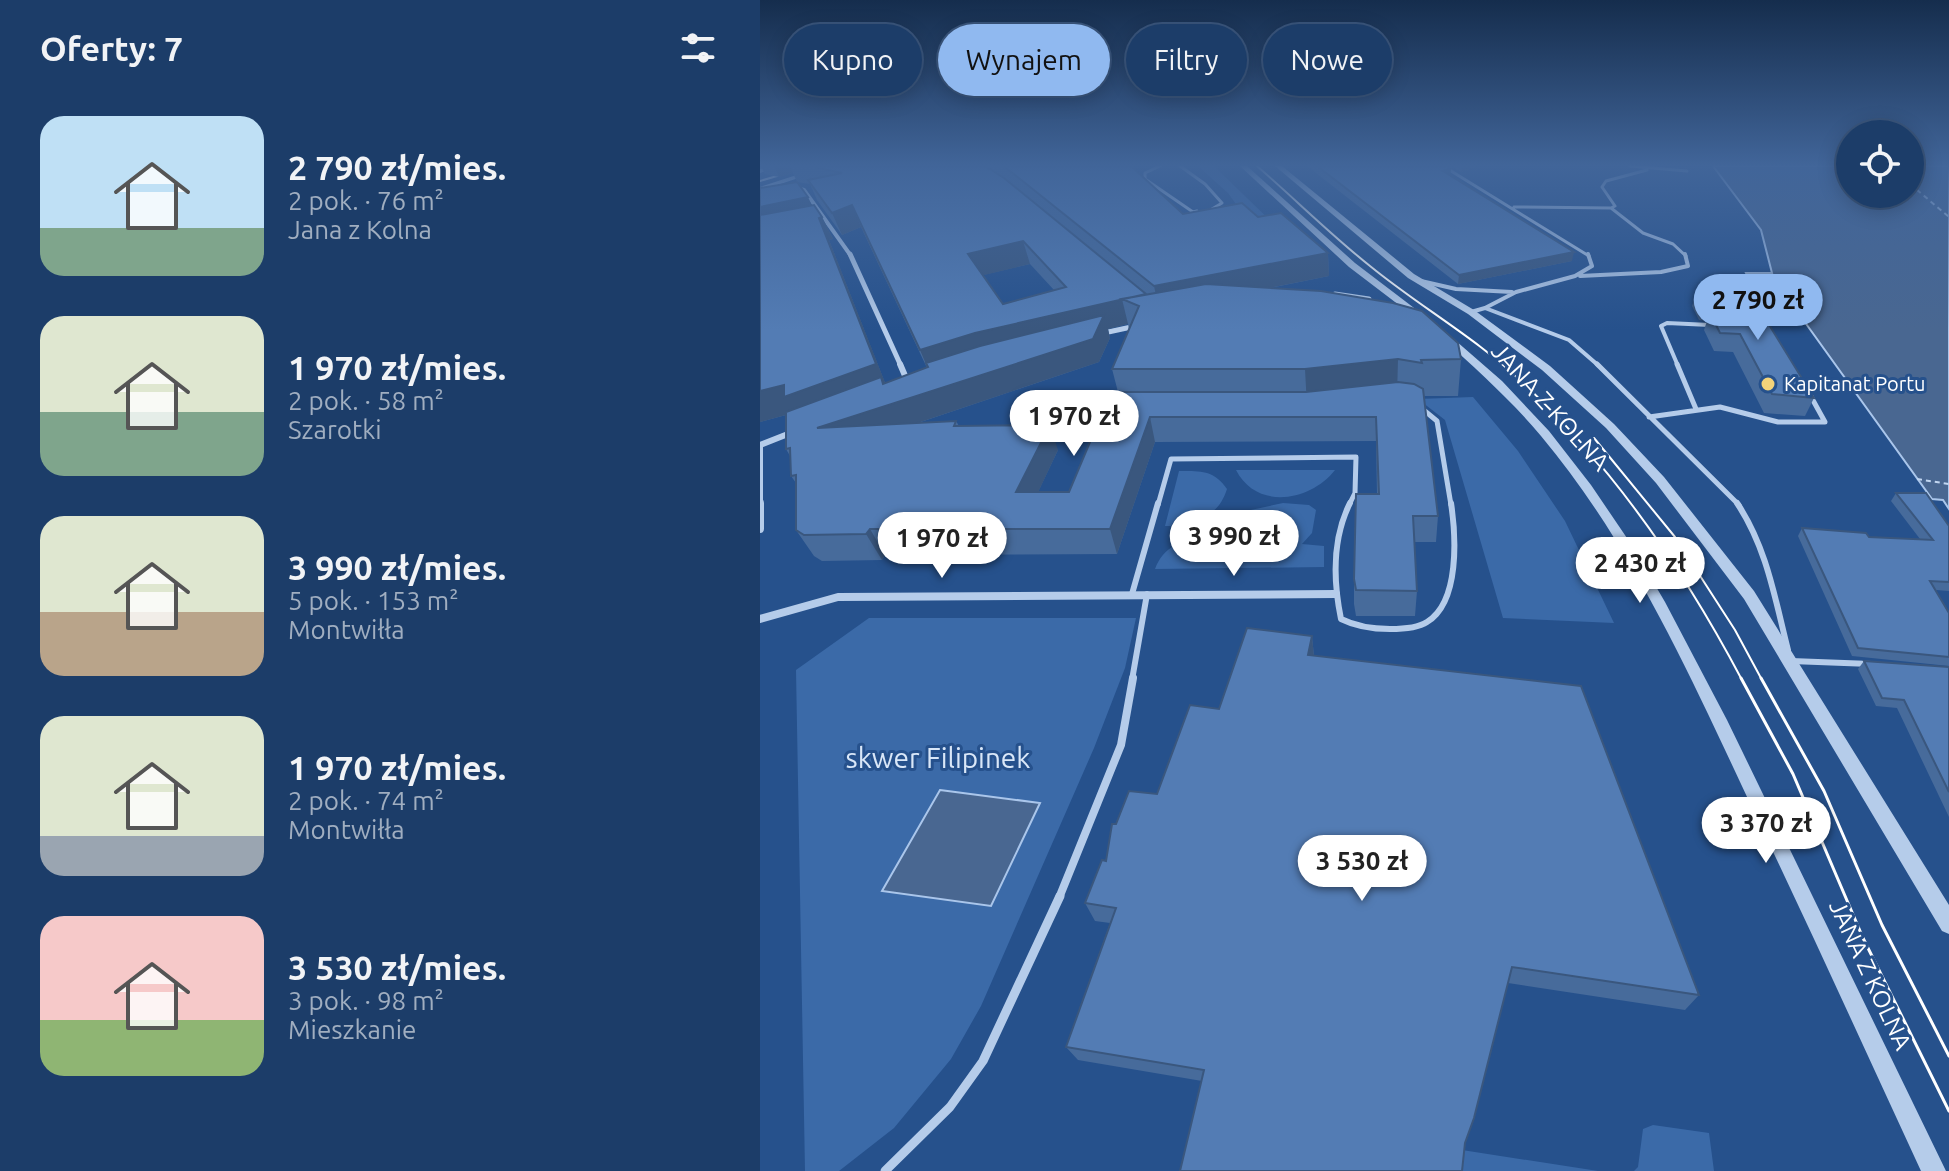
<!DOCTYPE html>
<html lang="pl">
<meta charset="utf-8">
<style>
body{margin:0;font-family:Ubuntu,sans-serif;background:#294871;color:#f1f3f6;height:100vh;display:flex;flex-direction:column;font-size:30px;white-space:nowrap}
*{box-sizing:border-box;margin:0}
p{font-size:26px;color:#a0aec0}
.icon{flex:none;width:44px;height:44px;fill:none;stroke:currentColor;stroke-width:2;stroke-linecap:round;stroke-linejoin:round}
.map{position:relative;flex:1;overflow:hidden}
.drawer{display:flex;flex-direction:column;background:#1c3d69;width:760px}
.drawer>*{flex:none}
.guide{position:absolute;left:24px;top:24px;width:760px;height:72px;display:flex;gap:16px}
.tools{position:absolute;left:1076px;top:120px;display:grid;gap:16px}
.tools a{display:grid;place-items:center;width:88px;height:88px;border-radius:50%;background:#1c3d69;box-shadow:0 4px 20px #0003,0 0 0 2px #3a567d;font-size:40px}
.price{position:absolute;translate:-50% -68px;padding:0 18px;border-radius:28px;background:#fff;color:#222;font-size:26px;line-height:52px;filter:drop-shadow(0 2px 4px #0008)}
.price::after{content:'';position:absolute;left:50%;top:48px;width:24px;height:18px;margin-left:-12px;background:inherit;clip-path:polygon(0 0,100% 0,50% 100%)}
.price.active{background:#90b9f0;color:#111}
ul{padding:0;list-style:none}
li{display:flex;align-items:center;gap:24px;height:200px;padding:0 40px}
li span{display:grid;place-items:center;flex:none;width:224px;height:160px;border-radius:24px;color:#555}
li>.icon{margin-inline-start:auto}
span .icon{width:96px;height:96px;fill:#fffc;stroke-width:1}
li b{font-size:34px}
h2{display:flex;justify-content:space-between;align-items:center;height:96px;padding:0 40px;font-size:34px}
.pill{padding:0 28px;border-radius:36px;background:#1c3d69;box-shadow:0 4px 20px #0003,0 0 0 2px #3a567d;font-size:28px;line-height:72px}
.pill.active{background:#90b9f0;color:#111}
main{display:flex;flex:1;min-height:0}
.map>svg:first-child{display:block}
.green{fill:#3b6aa8}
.water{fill:#496791;stroke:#aac6eb;stroke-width:2}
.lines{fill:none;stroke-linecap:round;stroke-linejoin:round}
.ferry{stroke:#c1d6f1;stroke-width:2;stroke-dasharray:5 4;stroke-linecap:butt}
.service-far5{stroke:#b5ccea;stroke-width:3}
.service-far4{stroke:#b5ccea;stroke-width:4}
.service-far3{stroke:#b5ccea;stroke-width:5}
.service-far2{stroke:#b5ccea;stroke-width:6}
.service-far1{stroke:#b5ccea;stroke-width:8}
.service{stroke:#b5ccea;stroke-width:9}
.minor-far3{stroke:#b5ccea;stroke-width:4}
.minor-far2{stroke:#b5ccea;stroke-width:5}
.minor-far1{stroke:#b5ccea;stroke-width:6}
.minor{stroke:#b5ccea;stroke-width:8}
.tertiary{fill:#b5ccea;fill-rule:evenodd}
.tram-far1{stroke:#fff;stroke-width:2}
.tram{stroke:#fff;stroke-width:3}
.wall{fill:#476b9b;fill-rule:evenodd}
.shaded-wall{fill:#3a577e}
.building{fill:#537cb4;stroke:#3a577e;stroke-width:2;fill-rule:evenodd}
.poi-dot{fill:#f3d37a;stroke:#26518c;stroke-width:3}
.labels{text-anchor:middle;stroke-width:6;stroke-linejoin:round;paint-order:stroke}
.far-poi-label{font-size:20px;fill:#fff;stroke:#26518c;text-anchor:start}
.street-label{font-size:24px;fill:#fff;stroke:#26518c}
.near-park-label{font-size:28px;fill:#d9e7f8;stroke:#26518c}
</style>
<main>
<section class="drawer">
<h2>Oferty: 7<svg class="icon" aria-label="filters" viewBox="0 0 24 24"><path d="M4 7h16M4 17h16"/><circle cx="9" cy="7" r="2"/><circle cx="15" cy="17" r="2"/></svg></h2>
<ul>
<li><span style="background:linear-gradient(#bfe0f5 70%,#7fa58c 0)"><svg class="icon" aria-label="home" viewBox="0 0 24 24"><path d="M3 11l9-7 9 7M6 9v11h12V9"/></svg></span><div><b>2 790 zł/mies.</b><p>2 pok. · 76 m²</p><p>Jana z Kolna</p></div></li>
<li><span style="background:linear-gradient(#dfe7d0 60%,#7fa58c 0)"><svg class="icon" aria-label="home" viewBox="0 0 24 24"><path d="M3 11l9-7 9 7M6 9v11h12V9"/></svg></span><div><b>1 970 zł/mies.</b><p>2 pok. · 58 m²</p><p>Szarotki</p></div></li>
<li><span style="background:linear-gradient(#dfe7d0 60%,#b9a48a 0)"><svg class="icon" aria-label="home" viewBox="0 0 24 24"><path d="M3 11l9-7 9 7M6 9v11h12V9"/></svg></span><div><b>3 990 zł/mies.</b><p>5 pok. · 153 m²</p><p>Montwiłła</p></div></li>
<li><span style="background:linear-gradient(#dfe7d0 75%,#9aa5b1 0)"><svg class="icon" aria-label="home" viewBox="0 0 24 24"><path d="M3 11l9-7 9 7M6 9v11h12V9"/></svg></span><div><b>1 970 zł/mies.</b><p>2 pok. · 74 m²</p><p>Montwiłła</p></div></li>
<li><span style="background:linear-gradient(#f6c9c9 65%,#8fb573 0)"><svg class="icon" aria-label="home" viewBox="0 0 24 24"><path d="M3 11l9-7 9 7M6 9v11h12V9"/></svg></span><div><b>3 530 zł/mies.</b><p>3 pok. · 98 m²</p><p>Mieszkanie</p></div></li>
</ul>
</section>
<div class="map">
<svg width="1189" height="1171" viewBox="0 0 1189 1171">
<rect width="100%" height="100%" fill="#26518c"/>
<path class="green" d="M438,166H454L520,230L486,218L468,193Z
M713,397L758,451L805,521L854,623L743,618L685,420L658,399Z
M476,470H575C551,501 497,511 476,470Z
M419,471C441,471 454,470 467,489C461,507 453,513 437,522L434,516L417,517L411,526H405Z
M523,503L549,505L556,510L552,533L542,544L564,546V567L395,569C406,539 438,535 465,542L457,528L477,513Z
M109,618H376L365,668L334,748L221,1006L191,1059L134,1128L79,1171H45L36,670Z
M893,1125L949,1133L954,1171H874L878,1167L883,1129Z
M702,1150L838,1171H700Z"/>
<path class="water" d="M953,166H1090V194H1150V166H1189V509L1183,500L1172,499L1021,289L993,287L986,273H1012L1001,230Z
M180,790L280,803L231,906L122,891Z"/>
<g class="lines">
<path class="ferry" d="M1150,184L1189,217
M1157,479L1189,484"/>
<path class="service-far5" d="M400,166L385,173V179L433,212L437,211
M420,166L445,184L462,203L452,209
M683,166L829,256
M870,166L927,171
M754,207L851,208L855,206L842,187L846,181L887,170
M851,208L883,233L913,244L926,256"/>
<path class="service-far4" d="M820,276L901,272L928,266L925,254
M661,281L696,289L752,292
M725,308L756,292L815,276L832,266L828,254
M711,312L725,308L809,340L839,366
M918,366L901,326L907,323L950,325"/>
<path class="service-far3" d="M837,364L979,505
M917,364L936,409
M660,407L677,421L691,505
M889,417L960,407L1018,422H1065L1049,393
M398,505L411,459L596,457L595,493L589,505"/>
<path class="service-far2" d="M590,503C572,539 573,580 581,619C597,627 612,629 630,629C640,629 658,628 667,622C700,602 696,536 691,503
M977,503C1007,548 1015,599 1028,650
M372,594L398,503
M1031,661L1111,664
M372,680L387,594"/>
<path class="service-far1" d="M299,898L361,745L373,678"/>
<path class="service" d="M125,1171L190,1107L223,1061L300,896"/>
<path class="minor-far3" d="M33,187L44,190L91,256"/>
<path class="minor-far2" d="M90,254L141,366
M575,294L609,299
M339,334L376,326"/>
<path class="minor-far1" d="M140,364L149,385
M0,445L33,432
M0,445V505"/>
<path class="minor" d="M0,503V529
M0,619L78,597L576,594"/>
<path class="tertiary" d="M9,166H20L0,173V169Z
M64,166H74L0,191V187Z
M480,166H487L595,263L662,314V318H656L589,267Z
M515,166H522L654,274L714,310L790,366L854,424L904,477L994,591L1189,905V934L1182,931L984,599L896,483L846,428L782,370L708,314L648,278Z
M682,334H688L742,381L789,431L831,485L871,544L905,602L967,720L1186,1171H1161C1106,1052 1052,933 995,814C934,684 874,547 781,436C751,400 716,369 682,338Z"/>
<path class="tram-far1" d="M497,166C535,199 571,235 610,266C660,307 718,339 764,384C855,469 924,570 982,680
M0,181L51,166
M834,438L915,537L975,630L1002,680"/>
<path class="tram" d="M981,678L1033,774L1103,938L1189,1111
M1001,678L1064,791L1122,925L1189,1056"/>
</g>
<path class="wall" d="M1,166H372L423,214L498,217L568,253L569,276L510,288L701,359L698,396H664L678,516L676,542H654L657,591L655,616H596L594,604V579L617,494L616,441L395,442L357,554L125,555L122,560L62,561L54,556L36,530V483L31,476L30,456L26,449V415L0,422L52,205L62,217L73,239L69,240L125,383L167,368L101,227L82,235L57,200L50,184L37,182L33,173L19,177L5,174ZM270,264L294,290L243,304L223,275ZM368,324L369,330L352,369L358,392L309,492H278L298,450L199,426L196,421L158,423L339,362L350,338L348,329Z
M547,166H689L691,168L690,175L812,261L698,284Z
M692,166H718L701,172Z
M938,290L974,291L1054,398L1045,416L1004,413L973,352L954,351L944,330L947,321L939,320L932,306Z
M1136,493L1189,526V591L1176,590L1189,613V666L1092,656L1038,536L1042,528L1109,537L1160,539L1131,501Z
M552,636L554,656L939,995L925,1010L748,983L442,1081L318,1060L306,1047L350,923L335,921L325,903L346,861L356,824L397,794L459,709Z
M1104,661L1189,667V817L1137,708L1116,706L1098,669Z"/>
<path class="shaded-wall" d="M14,166H30L33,173L19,177Z
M702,166H718L701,172Z
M691,168L690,176L683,171Z
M48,197L58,218L0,230V207Z
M92,205L101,227L82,235L72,213Z
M62,217L73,239L69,240L128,390L171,376L160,350L215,333L386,294L379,306L362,299L368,324L348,329L350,338L339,362L71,452L33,413L0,422V391L59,218Z
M263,241L270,264L216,277L208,254Z
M814,252L812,261L698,284L699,275Z
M568,253L569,276L399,310L394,286Z
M638,359L637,396L547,406L545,369Z
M390,417L395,442L357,554L350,529Z
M290,425L298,450L266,518L256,492Z
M110,529L125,555L122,560L106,534Z
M552,636L554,657L548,655Z"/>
<path class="building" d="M50,166H225L244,178L386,294L215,333L160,350L92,205L72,213L48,180L82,173ZM263,241L306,287L243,304L208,254Z
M243,166H371L423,214L482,203L498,217L521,213L568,253L394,286L250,171Z
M557,166H689L691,168L683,171L814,252L699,275Z
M37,182L48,197L0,207V188Z
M54,205L62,217L59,218L116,364L24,397V385L0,391V215Z
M446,284L561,291L633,303L662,311L698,343L701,359L661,360L662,363L638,359L545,369H352L379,306L362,299Z
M938,290L974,291L978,297H992L1054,398L1012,394L980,334L960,333L950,313L967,314L969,306L945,303Z
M344,315L333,339L57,428L196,421L194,426L290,425L256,492H309L351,392H546L638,382L654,384L663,389L678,516H653L657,591L596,590L594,579L596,494H619L616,417H390L350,529H110L106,534L44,535L36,530V475L31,476L30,448L26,449V412L121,377L123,384L168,367L166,363L220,346Z
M1136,493H1166L1189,526V582L1170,581L1189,613V657L1098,648L1042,528L1106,533L1109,537L1173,540Z
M487,628L552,636L548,655L821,686L939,995L752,967L714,1118L705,1143L702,1171H420L444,1070L306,1047L356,908L325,903L342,860L346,861L352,824H356L369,791L397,794L430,705L459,709Z
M1104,661L1189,667V792L1144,700L1122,698Z"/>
<linearGradient id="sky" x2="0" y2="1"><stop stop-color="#152d4d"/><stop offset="0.5" stop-color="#416599"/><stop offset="1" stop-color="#416599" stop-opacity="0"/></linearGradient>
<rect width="1189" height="330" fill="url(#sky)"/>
<circle class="poi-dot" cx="1008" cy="384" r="8"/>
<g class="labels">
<g class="far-poi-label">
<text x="1024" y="391">Kapitanat Portu</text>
</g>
<g class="street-label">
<text transform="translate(790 407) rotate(48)" y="8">JANA Z KOLNA</text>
<text transform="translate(1110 975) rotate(65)" y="8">JANA Z KOLNA</text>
</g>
<g class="near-park-label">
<text x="178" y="768">skwer Filipinek</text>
</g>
</g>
</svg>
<div class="tools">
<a><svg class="icon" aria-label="locate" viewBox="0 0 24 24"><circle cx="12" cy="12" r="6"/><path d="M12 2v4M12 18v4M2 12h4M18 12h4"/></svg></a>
</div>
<b class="price active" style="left:998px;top:342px">2 790 zł</b>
<b class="price" style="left:314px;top:458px">1 970 zł</b>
<b class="price" style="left:474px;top:578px">3 990 zł</b>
<b class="price" style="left:182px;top:580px">1 970 zł</b>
<b class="price" style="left:880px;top:605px">2 430 zł</b>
<b class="price" style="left:1006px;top:865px">3 370 zł</b>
<b class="price" style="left:602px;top:903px">3 530 zł</b>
<div class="guide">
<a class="pill">Kupno</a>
<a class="pill active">Wynajem</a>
<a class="pill">Filtry</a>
<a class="pill">Nowe</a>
</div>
</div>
</main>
